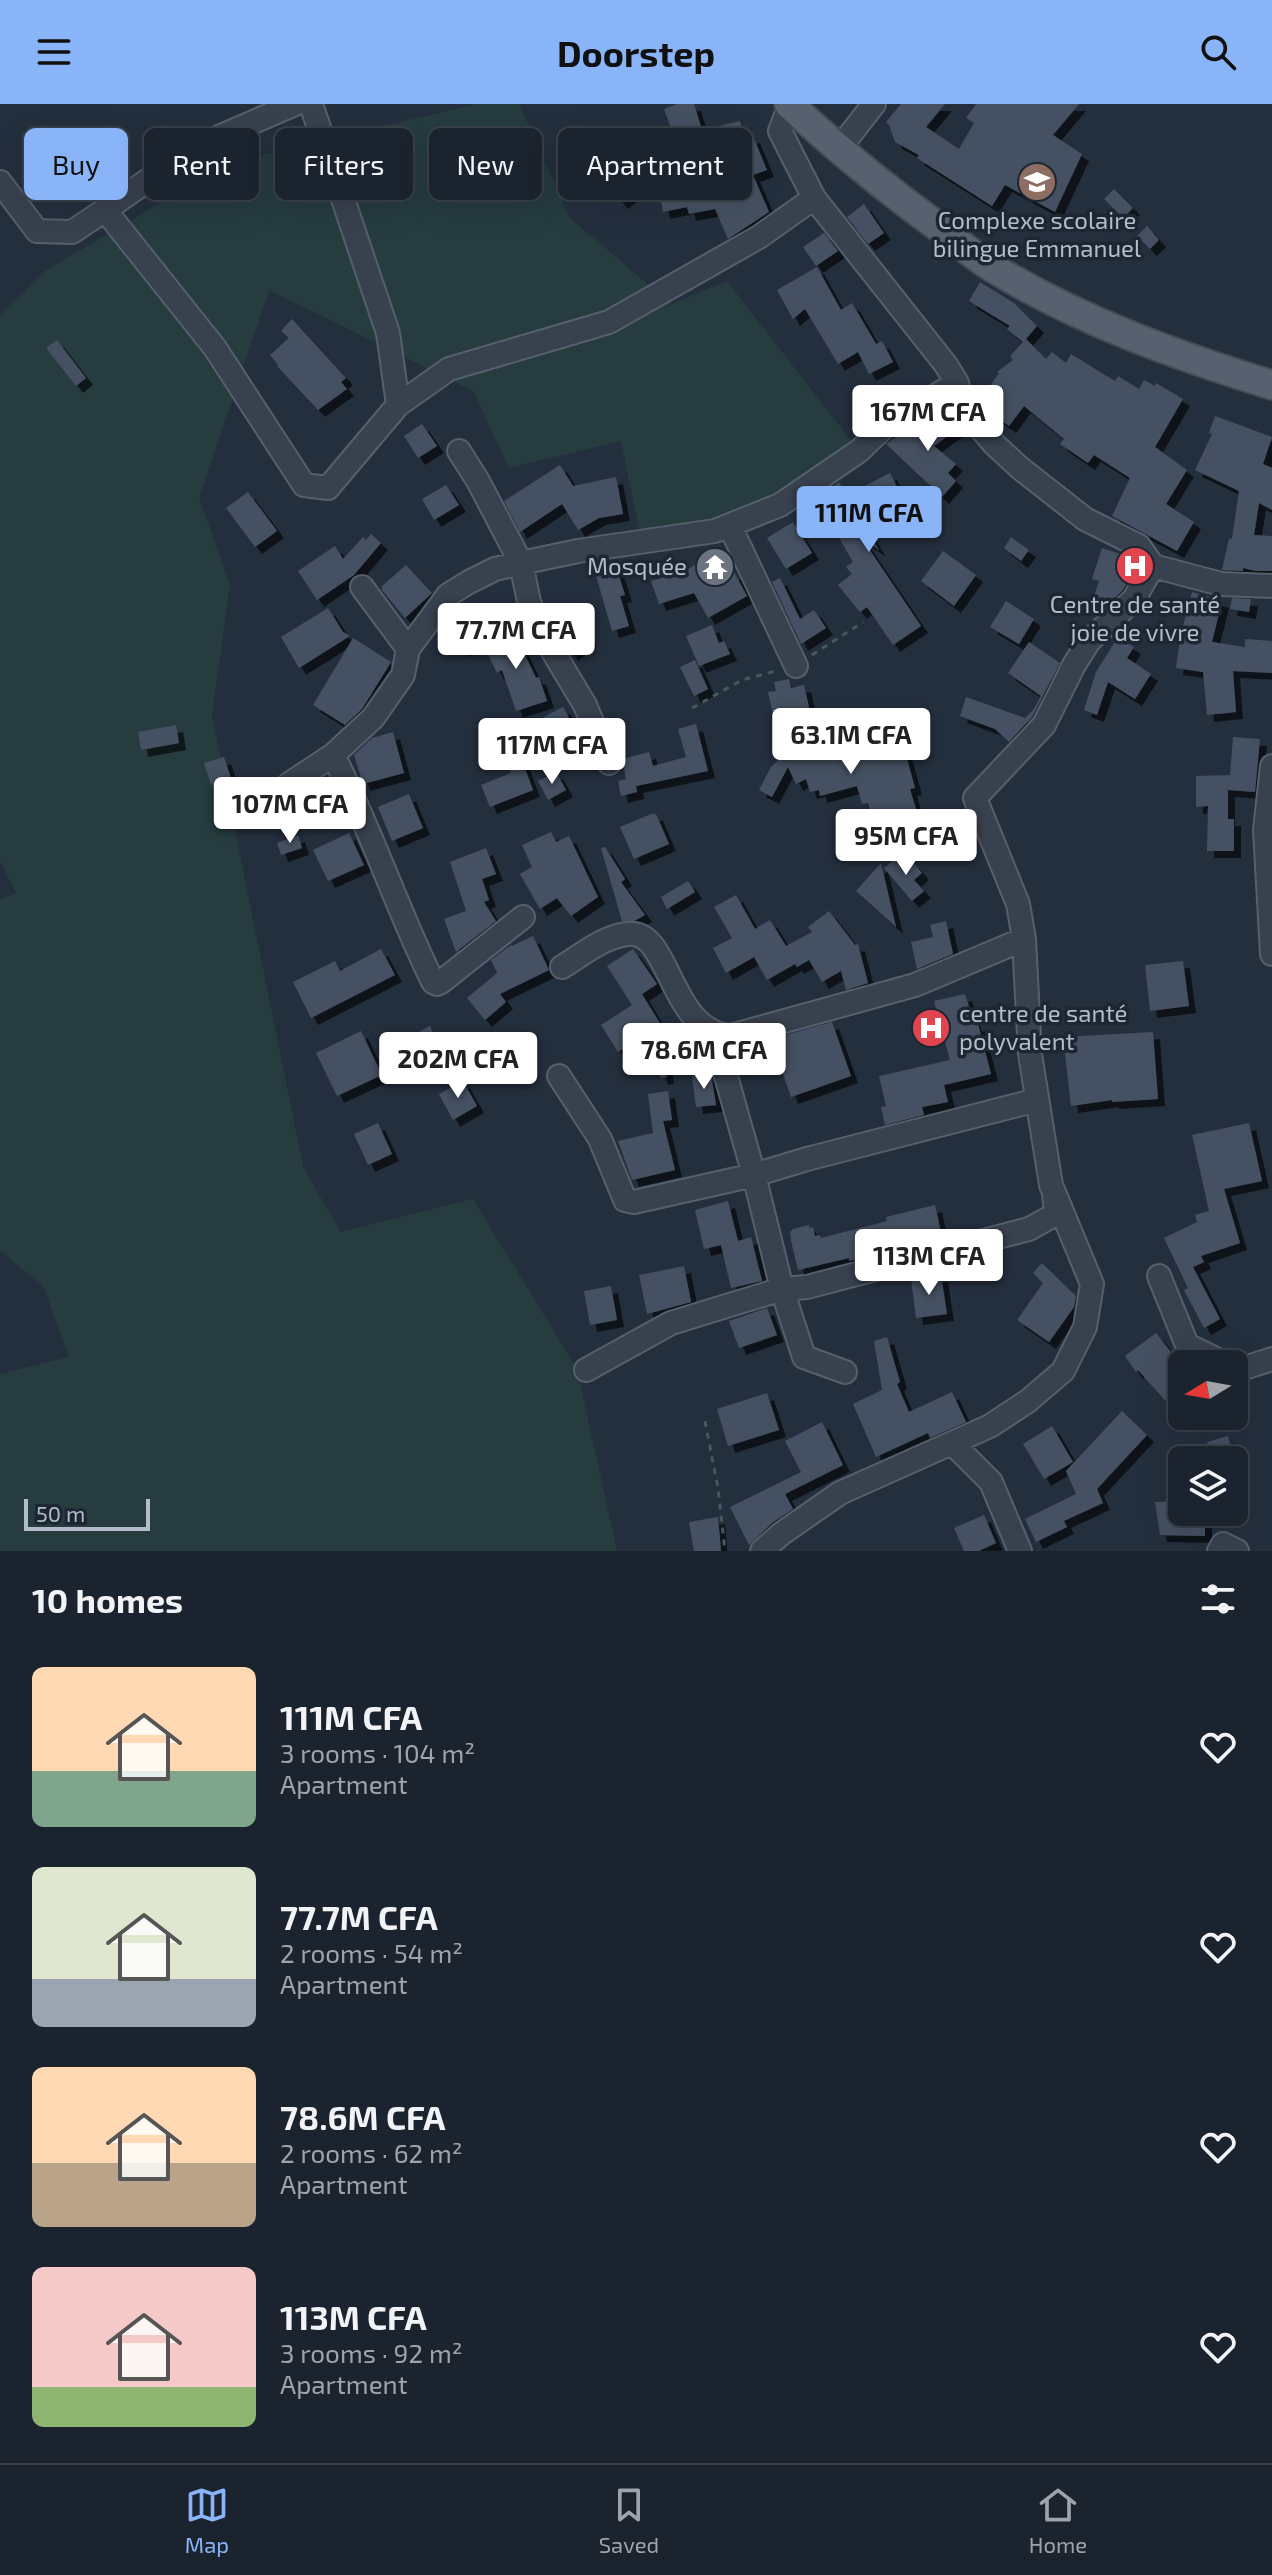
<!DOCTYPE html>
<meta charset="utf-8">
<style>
body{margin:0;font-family:"Exo 2",sans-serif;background:#242b36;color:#f1f3f6;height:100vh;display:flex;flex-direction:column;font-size:30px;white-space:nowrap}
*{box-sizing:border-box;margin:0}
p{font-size:26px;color:#a0a4aa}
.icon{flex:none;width:44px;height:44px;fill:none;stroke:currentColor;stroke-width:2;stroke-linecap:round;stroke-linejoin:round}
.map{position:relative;height:1447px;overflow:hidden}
.details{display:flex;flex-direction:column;background:#1b232e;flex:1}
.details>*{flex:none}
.top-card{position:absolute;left:24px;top:24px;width:800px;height:72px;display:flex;gap:16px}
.needle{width:52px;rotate:259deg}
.controls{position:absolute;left:1168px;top:1246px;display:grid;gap:16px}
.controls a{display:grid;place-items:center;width:80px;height:80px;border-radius:12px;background:#1b232e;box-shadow:0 8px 32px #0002,0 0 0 2px #39404a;font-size:40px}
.scale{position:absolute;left:24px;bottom:20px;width:126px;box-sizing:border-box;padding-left:8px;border:4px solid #b4bcc9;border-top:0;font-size:22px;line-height:28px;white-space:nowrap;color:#b4bcc9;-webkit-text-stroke:6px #1d2633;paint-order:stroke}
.price{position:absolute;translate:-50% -68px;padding:0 18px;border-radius:8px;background:#fff;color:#222;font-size:26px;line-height:52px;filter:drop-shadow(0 2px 4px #0008)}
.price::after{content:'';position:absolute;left:50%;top:48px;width:24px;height:18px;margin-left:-12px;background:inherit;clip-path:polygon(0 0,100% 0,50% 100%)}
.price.selected{background:#8ab4f8;color:#111}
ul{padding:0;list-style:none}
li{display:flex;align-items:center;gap:24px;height:200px;padding:0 32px}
li span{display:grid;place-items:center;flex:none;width:224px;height:160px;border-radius:12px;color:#555}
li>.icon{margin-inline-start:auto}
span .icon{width:96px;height:96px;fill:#fffc;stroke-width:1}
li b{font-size:34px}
h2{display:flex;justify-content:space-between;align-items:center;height:96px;padding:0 32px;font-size:34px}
.chip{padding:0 28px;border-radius:12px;background:#1b232e;box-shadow:0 8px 32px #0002,0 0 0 2px #39404a;font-size:28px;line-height:72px}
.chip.selected{background:#8ab4f8;color:#111}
header{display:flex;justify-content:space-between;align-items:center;height:104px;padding:0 32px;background:#8ab4f8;color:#111;font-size:36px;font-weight:700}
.tab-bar{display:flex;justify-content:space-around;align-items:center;height:112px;border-top:2px solid #39404a;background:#1b232e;font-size:22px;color:#a0a4aa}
.tab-bar a{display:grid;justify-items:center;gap:4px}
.tab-bar .selected{color:#8ab4f8}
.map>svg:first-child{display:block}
.green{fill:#263c3f}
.building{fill:#455162;filter:url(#shadow)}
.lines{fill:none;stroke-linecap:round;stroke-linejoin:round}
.minor-casing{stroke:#565f6c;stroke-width:26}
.major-casing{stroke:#414a57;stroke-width:32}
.path{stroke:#44595c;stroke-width:3;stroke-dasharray:6 6;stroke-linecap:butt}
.minor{stroke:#38414e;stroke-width:22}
.major{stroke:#56606e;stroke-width:28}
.labels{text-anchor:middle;stroke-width:7;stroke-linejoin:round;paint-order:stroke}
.poi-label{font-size:24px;fill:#b4bcc9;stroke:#1d2633}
</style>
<header><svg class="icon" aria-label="menu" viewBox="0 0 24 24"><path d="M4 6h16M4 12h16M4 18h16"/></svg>Doorstep<svg class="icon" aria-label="search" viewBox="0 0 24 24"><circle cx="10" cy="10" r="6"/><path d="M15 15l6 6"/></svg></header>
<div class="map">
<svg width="1272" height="1447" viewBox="0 0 1272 1447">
<defs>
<filter id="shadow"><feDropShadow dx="7" dy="7" stdDeviation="0" flood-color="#0009"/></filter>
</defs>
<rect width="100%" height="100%" fill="#242f3e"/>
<path class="green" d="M477,0H519L570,114L671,200L727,177L859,347L780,401L642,439L621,337L509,364L473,287L269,186L199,394L230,481L212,611L303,1063L341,1128L473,1095L577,1265L617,1447H0V1270L69,1253L43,1182L0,1147V795L16,789L0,757V211L45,167L228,59Z"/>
<path class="building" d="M677,0H694L702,26L740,17L745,34L753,32L767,66L753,71L769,108L728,135L715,105L689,110L687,103L663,108L654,63L683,57L664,5Z
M901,0H945L926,23L959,45L974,19L966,14L976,0H1079L1053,31L1082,50L1055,108L1005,81L992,102L917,54L919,51L895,38L889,21L886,18Z
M643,29L651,63L625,69L622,55H625L620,35Z
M617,68L634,88L621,98L605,78Z
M1114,85L1133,104L1123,114L1104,95Z
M864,100L884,129L868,140L847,113Z
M1147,122L1159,136L1150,145L1137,132Z
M824,129L838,147L816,162L803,143Z
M817,163L841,206L852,199L876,240L882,237L893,258L869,270L858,248L838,260L805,205L793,215L777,186Z
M980,178L1014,199L1037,222L1026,235L1046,255L1052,248L1066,259L1071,250L1115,277L1118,272L1139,285L1144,276L1155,282L1156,279L1183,295L1155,343L1187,366L1166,400L1194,418L1177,447L1112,412L1130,374L1094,351L1088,359L1060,340L1064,335L1024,302L1009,322L981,302L979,298L999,269L997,268L1013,256L1010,252L1023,238L1007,225L1010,222L969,197Z
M292,215L346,274L341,278L347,285L318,306L277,262L278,261L270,251L289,234L281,227Z
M57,236L86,274L76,282L46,244Z
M944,307L957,325L934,342L956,360L948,369L956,377L942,393L886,340L909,324L914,330Z
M1215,312L1272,333L1263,360L1272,364V406L1259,399L1254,431L1272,432V467H1256L1243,464V467L1222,466L1229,434L1232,435L1239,387L1195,366L1212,330L1209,329Z
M422,320L437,342L418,354L404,332Z
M560,361L573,382L616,373L623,410L599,414L578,426L562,400L520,428L504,397Z
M890,369L905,398L863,419L879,446L861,433L921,522L893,541L867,503L860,508L838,481L852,470L846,463L853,458L816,394L839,378L847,391Z
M446,381L459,401L434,416L422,395Z
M248,388L277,427L255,443L226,404Z
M793,418L812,449L786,465L767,434Z
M371,430L381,439L354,471L317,496L298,467L335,442L343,455L363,433L366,436Z
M1011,433L1029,446L1021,457L1004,444Z
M1102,444L1130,453L1124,469L1131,472L1123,486L1102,506L1091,502L1099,477L1092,475Z
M943,447L976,471L954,502L921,477Z
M703,456L715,478L734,468L747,492L708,514L694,489L659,500L651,477L686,466Z
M406,461L432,489L405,514L382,486V482Z
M616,462L625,491L620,492L629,522L612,527L595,468Z
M780,474L800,515L814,506L826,524L801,540L772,478Z
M1192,488L1222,497L1212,538L1245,543V535L1272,537V569L1233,567L1236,608L1207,611L1203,568L1176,564L1180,534Z
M1232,494L1251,495L1249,508L1230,505Z
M1006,497L1034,515L1019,540L990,523Z
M328,504L343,528L350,532L299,564L281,533Z
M467,512L483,532L464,546L449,527Z
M576,518L590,535L571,550L560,532Z
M712,521L719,539L724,537L730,550L699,562L686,532Z
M513,526L536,574L539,573L547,597L516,607L502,566L497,569L483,540Z
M1118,533L1134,543L1127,554L1151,570L1135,595L1108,578L1097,611L1084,606L1096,568Z
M353,534L391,558L362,605L345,621L313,601Z
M1029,538L1060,559L1032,613L1009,638L995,625L960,612L966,593L1025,614L1033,606L1041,592L1008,569Z
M695,556L708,585L694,592L680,563Z
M789,575L791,584L804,581L810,608L774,615L768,588L776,587L774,578Z
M563,603L573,621L555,632L544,613Z
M696,620L708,667L636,682L637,688L621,692L618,677L626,675L622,655L649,648L653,662L686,653L678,625Z
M176,621L179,639L141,646L138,628Z
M393,628L404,669L363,680L354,651L372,634Z
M804,632L825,654L838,651L839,654L902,636L915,684L910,685L916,705L872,717L868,699L862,700L857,682L820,692L819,686L810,688L806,675L796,680L788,663L772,693L759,686L771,663Z
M1233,633L1260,635L1255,688L1228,686V715H1234V747H1207L1208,702L1196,703V672L1230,671Z
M516,640L533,686L490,703L481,681L511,669L503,645Z
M224,653L231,674L211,681L204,659Z
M556,668L566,686L548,696L538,677Z
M409,690L423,724L392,737L378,703Z
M651,710H656L669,740L634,755L620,723Z
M551,728L556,738L569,732L598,793L571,812L557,794L540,805L520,770L532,763L522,741Z
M349,729L364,761L328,777L313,746Z
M298,731L302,744L281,751L277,739Z
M605,743L625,775L621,778L645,811L634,817H622L601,744Z
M486,744L496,770L482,775L489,796L484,798L496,817L456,848L444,815L466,807L450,758Z
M897,753L905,763L912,757L922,769L914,776L924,787L912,797L884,764Z
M881,759L896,823L856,787Z
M688,777L695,788L667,805L661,793Z
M736,791L755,825L770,816L786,842L812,828L808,823L829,807L855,841L858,840L868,879L846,886L841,867L822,878L809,856L797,863L795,860L767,876L754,853L726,869L713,844L732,834L714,803Z
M946,817L953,850L917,865L911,838L933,833L930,821Z
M533,832L549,866L500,890L506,898L485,916L467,894L497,869L491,856L511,841L512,842Z
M381,845L395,871L311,914L293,878L335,857L340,867Z
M633,845L657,880L642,890L661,921L667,973L661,974L646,931L618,948L601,921L632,901L607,862Z
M1183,857L1189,902L1150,907L1145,861Z
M965,890L975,921L978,920L991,970L944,981L948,998L922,1003L924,1011L885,1021L881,1003L886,1002L879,972L950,956L934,897Z
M832,918L851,972L791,993L771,935Z
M430,922L442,949L413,963L401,937Z
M361,927L382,971L337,992L316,949Z
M1153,928L1158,995L1112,998V996L1071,1002L1063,933Z
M711,970L716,1001L696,1003L692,972Z
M463,977L477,1002L453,1016L439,990Z
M668,987L672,1016L663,1017L675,1066L632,1076L618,1037L653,1029L648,990Z
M378,1019L392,1050L368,1061L354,1030Z
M1249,1019L1262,1077L1224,1085L1240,1139L1201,1152L1204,1158L1193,1163L1220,1215L1204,1224L1184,1186L1188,1184L1164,1134L1197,1118L1195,1111L1209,1107L1192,1031Z
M728,1097L738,1137L751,1133L762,1177L731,1184L721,1141L704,1145L695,1106Z
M935,1101L942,1133L849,1157V1154L798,1166L791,1137L790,1128L793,1125L809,1121V1124L813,1123L815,1132L820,1131L821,1134L887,1117L886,1113Z
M1042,1159L1076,1192L1074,1203L1049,1238L1017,1216L1043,1179L1033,1169Z
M684,1162L691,1198L647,1210L639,1171Z
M941,1171L947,1210L916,1214L911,1175Z
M611,1182L617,1216L590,1221L584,1187Z
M767,1204L777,1231L739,1244L729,1217Z
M1156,1229L1182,1262V1293L1171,1303L1138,1266L1136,1268L1125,1252Z
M887,1233L900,1278L897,1280L909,1308L952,1288L966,1318L930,1334L928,1329L876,1353L853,1300L882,1286L874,1237Z
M767,1289L779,1326L728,1342L717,1305Z
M1122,1307L1147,1331L1097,1385L1103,1399L1064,1417L1067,1423L1036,1438L1025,1415L1076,1390L1066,1367Z
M822,1318L843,1361L785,1390L793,1405L772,1419L749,1441L730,1403L801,1368L785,1337Z
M1052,1322L1073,1358L1044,1375L1023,1340Z
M1228,1332L1234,1356H1179V1352L1209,1344L1207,1338Z
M1182,1397V1408H1205V1432L1160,1431L1155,1398Z
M984,1411L996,1439L979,1447H964L954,1424Z
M718,1413L721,1447H694L689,1418Z"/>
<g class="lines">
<defs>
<path id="minor" d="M295,0L205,39L183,52L105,106L215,244L304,381L328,384L398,301L449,265L609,218L759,133L814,94
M311,0L388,229L398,301
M790,1L780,27L814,94L946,261L957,279L961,296L972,314L995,341L1020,364L1085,415L1139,442L1153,462L1221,480L1272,482
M849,32L874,0
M0,78L37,127L72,128L105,106
M459,347L478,377L521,459L529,498L540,526L585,601L609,659
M730,422L796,562
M362,483L408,545
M333,651C371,725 396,803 433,878L437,880L441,878L523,813
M1272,662L1265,726L1272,850
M295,704L289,680L333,651L373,614L403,571L408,545L448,491L469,478L495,465L521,459L578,447L715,427L780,401L859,347L885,322L957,279
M562,863C582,851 604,832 628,830C671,825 668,926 730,932L915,881L1024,835
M559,972L600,1035L625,1096L634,1098L754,1071L714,930
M1037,996L807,1055L754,1071L782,1185L807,1183L1029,1125L1056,1110L1054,1090
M1159,1172L1187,1241L1226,1260
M1234,1264L1238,1266L1272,1255
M586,1266L671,1219L782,1185L804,1253L845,1268
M952,1339L991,1378L1020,1447
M762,1447L781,1430L840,1389L990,1322L1028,1297L1063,1267L1085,1223L1092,1180L1051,1081L1030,950L1024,835L1018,800L975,694L1044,621L1074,561L1089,537L1134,495L1153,462
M1219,1447L1223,1440L1237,1447"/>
<path id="major" d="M789,0C838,46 890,88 944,127C961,141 979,156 998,167C1083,218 1178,252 1272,281"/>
</defs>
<use href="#minor" class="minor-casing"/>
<use href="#major" class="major-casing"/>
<path class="path" d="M812,551L863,518
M692,604L742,576L776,567
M705,1317L718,1384L725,1447"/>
<use href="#minor" class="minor"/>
<use href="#major" class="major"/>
</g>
<defs>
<symbol id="school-disc" viewBox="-11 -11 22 22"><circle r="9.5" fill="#8d6e63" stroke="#1d2633"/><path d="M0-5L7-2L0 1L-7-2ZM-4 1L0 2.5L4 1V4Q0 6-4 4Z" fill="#fff"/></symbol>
<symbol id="hospital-disc" viewBox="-11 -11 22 22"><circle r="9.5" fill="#e0444e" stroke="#1d2633"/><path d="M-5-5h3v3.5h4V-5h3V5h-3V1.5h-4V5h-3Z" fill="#fff"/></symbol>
<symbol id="temple-disc" viewBox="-11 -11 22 22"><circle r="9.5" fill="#6b7280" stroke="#1d2633"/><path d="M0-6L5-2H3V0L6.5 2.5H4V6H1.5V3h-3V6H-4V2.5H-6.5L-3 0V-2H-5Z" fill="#fff"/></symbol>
</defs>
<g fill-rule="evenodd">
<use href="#school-disc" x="1015" y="56" width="44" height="44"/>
<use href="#hospital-disc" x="1113" y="440" width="44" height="44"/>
<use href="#temple-disc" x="693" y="441" width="44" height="44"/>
<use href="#hospital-disc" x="909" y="902" width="44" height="44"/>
</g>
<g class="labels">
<g class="poi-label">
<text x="1037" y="125">Complexe scolaire<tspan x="1037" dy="28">bilingue Emmanuel</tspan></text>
<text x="687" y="471" text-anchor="end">Mosquée</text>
<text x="1135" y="509">Centre de santé<tspan x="1135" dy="28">joie de vivre</tspan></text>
<text x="959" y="918" text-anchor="start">centre de santé<tspan x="959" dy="28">polyvalent</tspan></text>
</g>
</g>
</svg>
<div class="controls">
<a><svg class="needle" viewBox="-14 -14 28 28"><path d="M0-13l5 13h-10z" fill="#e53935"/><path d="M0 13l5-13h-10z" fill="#a0a4aa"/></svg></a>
<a><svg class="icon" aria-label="layers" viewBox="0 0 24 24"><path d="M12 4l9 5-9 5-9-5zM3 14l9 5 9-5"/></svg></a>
</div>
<div class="scale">50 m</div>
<b class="price" style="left:928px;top:349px">167M CFA</b>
<b class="price selected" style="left:869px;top:450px">111M CFA</b>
<b class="price" style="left:516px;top:567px">77.7M CFA</b>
<b class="price" style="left:851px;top:672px">63.1M CFA</b>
<b class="price" style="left:552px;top:682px">117M CFA</b>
<b class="price" style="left:290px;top:741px">107M CFA</b>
<b class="price" style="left:906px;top:773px">95M CFA</b>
<b class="price" style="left:704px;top:987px">78.6M CFA</b>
<b class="price" style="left:458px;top:996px">202M CFA</b>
<b class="price" style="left:929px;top:1193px">113M CFA</b>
<div class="top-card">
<a class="chip selected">Buy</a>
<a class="chip">Rent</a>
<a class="chip">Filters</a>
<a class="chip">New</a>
<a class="chip">Apartment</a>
</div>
</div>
<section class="details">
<h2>10 homes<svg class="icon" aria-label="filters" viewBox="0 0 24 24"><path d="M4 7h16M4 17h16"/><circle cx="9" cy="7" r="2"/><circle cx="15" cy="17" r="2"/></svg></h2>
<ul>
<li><span style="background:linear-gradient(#ffd9b3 65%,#7fa58c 0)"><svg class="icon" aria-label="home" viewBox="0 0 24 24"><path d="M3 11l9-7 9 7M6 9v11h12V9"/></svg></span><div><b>111M CFA</b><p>3 rooms · 104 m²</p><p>Apartment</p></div><svg class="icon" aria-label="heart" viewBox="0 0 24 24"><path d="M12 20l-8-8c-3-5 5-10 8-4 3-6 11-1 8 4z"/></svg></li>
<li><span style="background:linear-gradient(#dfe7d0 70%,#9aa5b1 0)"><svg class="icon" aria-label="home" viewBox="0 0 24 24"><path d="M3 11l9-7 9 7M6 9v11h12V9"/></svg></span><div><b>77.7M CFA</b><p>2 rooms · 54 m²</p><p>Apartment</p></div><svg class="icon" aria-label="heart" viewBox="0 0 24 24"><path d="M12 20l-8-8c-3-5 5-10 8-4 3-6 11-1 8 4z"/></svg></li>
<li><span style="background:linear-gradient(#ffd9b3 60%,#b9a48a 0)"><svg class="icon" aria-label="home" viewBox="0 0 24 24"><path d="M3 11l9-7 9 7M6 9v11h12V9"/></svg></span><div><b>78.6M CFA</b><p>2 rooms · 62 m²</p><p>Apartment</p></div><svg class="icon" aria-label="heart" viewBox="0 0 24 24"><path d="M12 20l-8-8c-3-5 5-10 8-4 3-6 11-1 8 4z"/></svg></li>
<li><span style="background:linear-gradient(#f6c9c9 75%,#8fb573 0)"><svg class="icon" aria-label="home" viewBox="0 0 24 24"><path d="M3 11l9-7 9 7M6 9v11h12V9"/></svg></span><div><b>113M CFA</b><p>3 rooms · 92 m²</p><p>Apartment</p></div><svg class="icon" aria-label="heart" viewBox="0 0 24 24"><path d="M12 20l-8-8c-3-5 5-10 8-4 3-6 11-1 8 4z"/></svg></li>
</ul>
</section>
<nav class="tab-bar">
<a class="selected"><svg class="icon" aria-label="map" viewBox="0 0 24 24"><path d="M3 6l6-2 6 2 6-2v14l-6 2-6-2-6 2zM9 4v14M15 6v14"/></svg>Map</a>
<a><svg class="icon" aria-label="saved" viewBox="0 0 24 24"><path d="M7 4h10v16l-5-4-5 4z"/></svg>Saved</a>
<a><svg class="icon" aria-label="home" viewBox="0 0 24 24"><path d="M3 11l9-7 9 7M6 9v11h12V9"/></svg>Home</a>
</nav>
